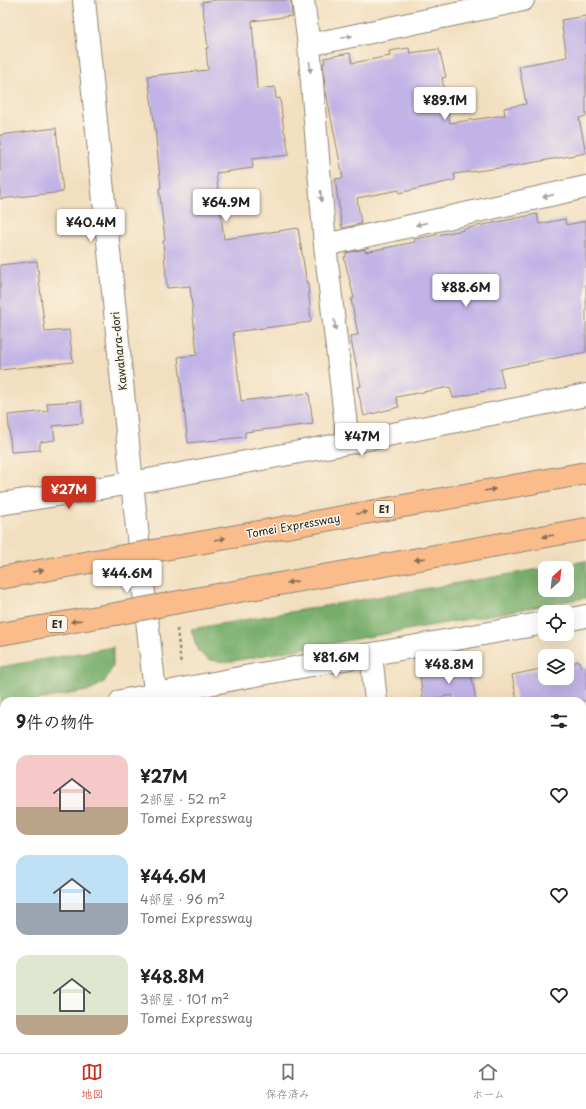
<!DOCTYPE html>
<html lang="ja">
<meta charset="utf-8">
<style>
body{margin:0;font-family:"Playpen Sans","Klee One",sans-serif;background:#f6f6f6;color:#222;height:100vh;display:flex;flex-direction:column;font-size:15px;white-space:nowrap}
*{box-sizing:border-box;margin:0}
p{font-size:13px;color:#767676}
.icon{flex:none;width:22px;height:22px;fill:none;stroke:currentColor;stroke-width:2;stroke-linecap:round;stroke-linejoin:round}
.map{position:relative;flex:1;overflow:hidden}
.sheet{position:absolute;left:0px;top:697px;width:586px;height:356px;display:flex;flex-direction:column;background:#fff;border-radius:12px 12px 0 0;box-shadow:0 4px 16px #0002}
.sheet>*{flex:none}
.needle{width:26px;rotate:27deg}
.fabs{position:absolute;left:538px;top:561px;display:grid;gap:8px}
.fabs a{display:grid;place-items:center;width:36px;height:36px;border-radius:8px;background:#fff;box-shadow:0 4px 16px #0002;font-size:20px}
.price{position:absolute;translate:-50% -34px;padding:0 9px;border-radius:4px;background:#fff;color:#222;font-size:13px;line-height:26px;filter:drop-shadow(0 1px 2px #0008)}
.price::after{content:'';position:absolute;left:50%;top:24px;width:12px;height:9px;margin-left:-6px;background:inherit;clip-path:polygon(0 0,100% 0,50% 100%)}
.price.selected{background:#c8321e;color:#fff}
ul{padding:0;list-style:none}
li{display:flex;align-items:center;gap:12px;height:100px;padding:0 16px}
li span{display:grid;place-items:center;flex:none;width:112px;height:80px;border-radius:12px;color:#555}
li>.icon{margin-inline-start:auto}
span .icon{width:48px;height:48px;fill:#fffc;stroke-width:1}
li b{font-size:17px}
h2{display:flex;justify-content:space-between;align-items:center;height:48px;padding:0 16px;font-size:17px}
.tab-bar{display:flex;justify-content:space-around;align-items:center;height:56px;border-top:1px solid #e0e0e0;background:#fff;font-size:11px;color:#767676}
.tab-bar a{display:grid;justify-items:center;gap:2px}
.tab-bar .selected{color:#c8321e}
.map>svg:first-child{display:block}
.forest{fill:#77ad6a;stroke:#516c4a;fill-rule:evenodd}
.building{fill:#c1b3e6}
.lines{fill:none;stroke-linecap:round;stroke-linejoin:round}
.minor-casing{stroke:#8e8576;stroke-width:24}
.highway-casing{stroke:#8e8576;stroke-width:24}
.path{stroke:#8e8576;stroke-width:2.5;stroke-dasharray:3 3;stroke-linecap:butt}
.minor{stroke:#fff;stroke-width:22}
.highway{stroke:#f9bc8a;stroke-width:22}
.highway-bridge-casing{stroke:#8e8576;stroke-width:24;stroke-linecap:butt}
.highway-bridge{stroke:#f9bc8a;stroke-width:22}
.oneway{fill:#a0a0a0}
.oneway2{fill:#886c56}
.labels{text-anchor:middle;stroke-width:3;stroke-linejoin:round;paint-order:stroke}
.shield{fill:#fcf5e5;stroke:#6a6863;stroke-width:1}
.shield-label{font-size:10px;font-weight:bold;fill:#2b2b2b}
.street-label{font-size:11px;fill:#2b2b2b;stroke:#fcf5e5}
</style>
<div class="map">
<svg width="586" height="1053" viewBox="0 0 586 1053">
<rect width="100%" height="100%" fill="#fcf5e5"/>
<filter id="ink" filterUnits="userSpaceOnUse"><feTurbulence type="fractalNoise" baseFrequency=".025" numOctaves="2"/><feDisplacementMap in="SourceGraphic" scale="8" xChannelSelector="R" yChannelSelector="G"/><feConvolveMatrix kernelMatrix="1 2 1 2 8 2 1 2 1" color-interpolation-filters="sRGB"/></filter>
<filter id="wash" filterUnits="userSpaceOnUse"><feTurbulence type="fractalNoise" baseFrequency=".012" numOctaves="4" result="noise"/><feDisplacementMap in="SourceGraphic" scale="16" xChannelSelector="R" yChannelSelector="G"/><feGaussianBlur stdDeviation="0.9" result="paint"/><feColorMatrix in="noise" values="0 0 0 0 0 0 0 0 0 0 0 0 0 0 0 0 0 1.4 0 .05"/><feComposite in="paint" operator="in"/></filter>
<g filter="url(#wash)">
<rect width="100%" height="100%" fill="#f2dfc0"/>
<path class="forest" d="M586,561V598L227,662L209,660L198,651L191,629ZM545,568H567V590H545Z
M113,647V666L105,681L92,690L31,701H4V706L0,707V667Z"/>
<g id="blocks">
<path class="building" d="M217,0H291L292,16L252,21L257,89L275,87L276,99L280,98L284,132H285L289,155L252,159L253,168L216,173L224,239L298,228L307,284H308L311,322L233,332L241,401L309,393L313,424L245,432V437L188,443L178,357L197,355L190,286L167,288L163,241L165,240L159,188H161L155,129L148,76L208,70L206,48H208L202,2Z
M586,16V116L579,118L586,153L514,166L454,174L455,180L399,193V190L357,198L361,224L342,228L335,179L343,178L325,87L323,63H325L324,58L350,53L352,63L390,56L389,51L409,48L410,53L439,49L446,77L442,78L450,123L505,115L504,108L526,104L519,66L567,57L561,20Z
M56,128L63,192L0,199V135Z
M537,214L539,224L565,219L566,225L586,221V352L500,369L504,387L453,398L450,387L396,397L399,407L364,416L357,387L361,386L350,336L358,335L351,299L354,298L344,257H346V253L365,249V252L415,242L414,239L464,230L463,229Z
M37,261L45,332L69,330L73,362L0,370V265Z
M81,401L83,423L53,426L55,440L40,442V450L11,452L8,415L48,411L47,403Z
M579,661L581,668L586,667V701H517L512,675L545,668V678H567V664Z
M470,668L476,701H453L452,695L423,700L420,675Z"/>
</g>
</g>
<g filter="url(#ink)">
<use href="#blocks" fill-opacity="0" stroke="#8e8576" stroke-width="1"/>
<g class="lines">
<defs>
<path id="minor" d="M84,0L132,483L156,701
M303,0L309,45L325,245L348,443
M309,45L523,0
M325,245L586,187
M0,504L132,483L348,443L586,395
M567,620L586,616
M371,654L376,701
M121,701L250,676L545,623
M0,724H4
M582,833L586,832
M582,1035L586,1034
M195,1049V1053
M409,1049V1053
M478,1053L501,1049"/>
<path id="highway" d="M182,546L586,473
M0,578L112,558
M195,599L586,529
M0,634L115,614"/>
</defs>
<use href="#minor" class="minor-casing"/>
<use href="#highway" class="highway-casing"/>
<path class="path" d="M177,629L181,665
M222,1049L223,1053"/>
<use href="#minor" class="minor"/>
<use href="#highway" class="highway"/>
<defs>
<path id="highway-bridge" d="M112,558L182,546
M115,614L195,599"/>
</defs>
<use href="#highway-bridge" class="highway-bridge-casing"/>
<use href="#highway-bridge" class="highway-bridge"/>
</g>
<defs><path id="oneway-solid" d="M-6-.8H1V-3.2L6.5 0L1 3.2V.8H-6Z"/></defs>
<g class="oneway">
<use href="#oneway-solid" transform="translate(347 37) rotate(-12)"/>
<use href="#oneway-solid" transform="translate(310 67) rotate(85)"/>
<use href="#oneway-solid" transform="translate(321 196) rotate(85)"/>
<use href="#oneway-solid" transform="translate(548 196) rotate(167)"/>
<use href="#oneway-solid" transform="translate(421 224) rotate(167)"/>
<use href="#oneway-solid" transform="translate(335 325) rotate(83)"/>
</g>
<g class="oneway2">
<use href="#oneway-solid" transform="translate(490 490) rotate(-10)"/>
<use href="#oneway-solid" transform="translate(362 513) rotate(-10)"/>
<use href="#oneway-solid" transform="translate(548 536) rotate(170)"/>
<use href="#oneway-solid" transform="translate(220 539) rotate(-10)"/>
<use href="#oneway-solid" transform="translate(420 559) rotate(170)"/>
<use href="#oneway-solid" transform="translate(38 571) rotate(-10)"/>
<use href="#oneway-solid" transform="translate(292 582) rotate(170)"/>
<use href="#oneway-solid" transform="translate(76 621) rotate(170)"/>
</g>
</g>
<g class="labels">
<g class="shield">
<rect x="374" y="501" width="20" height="16" rx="3"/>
<rect x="47" y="616" width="20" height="16" rx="3"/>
</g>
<g class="shield-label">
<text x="384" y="513">E1</text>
<text x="57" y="628">E1</text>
</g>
<g class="street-label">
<text transform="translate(119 351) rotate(-96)" y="4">Kawahara-dori</text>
<text transform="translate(293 526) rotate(-10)" y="4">Tomei Expressway</text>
</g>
</g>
</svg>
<div class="fabs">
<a><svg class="needle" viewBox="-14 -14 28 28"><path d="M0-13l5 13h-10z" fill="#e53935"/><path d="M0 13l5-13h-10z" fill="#767676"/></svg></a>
<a><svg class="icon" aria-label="locate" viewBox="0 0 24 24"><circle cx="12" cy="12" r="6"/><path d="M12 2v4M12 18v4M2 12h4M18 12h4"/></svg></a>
<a><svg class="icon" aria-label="layers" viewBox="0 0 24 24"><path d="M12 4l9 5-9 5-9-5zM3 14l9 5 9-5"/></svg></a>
</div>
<b class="price" style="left:445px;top:121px">¥89.1M</b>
<b class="price" style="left:226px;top:223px">¥64.9M</b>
<b class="price" style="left:91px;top:243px">¥40.4M</b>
<b class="price" style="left:466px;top:308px">¥88.6M</b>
<b class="price" style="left:362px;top:457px">¥47M</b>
<b class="price selected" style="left:69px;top:510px">¥27M</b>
<b class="price" style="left:127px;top:594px">¥44.6M</b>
<b class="price" style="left:336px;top:678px">¥81.6M</b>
<b class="price" style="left:449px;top:685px">¥48.8M</b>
<section class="sheet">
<h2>9件の物件<svg class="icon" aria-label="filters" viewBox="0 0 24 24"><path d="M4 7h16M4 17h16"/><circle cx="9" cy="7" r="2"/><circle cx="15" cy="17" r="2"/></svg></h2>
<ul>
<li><span style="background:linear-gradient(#f6c9c9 65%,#b9a48a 0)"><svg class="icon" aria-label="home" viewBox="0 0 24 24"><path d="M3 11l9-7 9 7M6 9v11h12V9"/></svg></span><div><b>¥27M</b><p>2部屋 · 52 m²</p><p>Tomei Expressway</p></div><svg class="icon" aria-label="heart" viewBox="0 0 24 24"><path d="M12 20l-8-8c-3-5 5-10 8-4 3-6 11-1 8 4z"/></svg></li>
<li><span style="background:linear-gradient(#bfe0f5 60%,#9aa5b1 0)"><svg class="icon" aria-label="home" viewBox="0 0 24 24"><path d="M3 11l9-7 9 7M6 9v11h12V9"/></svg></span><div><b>¥44.6M</b><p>4部屋 · 96 m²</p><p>Tomei Expressway</p></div><svg class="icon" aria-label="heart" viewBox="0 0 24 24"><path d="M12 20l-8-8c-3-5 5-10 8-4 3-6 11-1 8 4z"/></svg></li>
<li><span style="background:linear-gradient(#dfe7d0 75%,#b9a48a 0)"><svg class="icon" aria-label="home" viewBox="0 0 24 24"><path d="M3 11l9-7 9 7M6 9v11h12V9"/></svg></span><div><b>¥48.8M</b><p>3部屋 · 101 m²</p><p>Tomei Expressway</p></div><svg class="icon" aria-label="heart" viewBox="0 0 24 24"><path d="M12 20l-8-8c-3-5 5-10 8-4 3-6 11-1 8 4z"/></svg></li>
</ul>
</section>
</div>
<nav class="tab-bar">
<a class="selected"><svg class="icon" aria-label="map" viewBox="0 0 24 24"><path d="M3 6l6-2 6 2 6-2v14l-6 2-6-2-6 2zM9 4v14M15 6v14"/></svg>地図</a>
<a><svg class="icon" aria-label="saved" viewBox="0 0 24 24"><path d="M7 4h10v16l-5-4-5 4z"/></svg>保存済み</a>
<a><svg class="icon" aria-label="home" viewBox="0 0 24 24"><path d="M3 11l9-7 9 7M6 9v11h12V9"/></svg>ホーム</a>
</nav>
